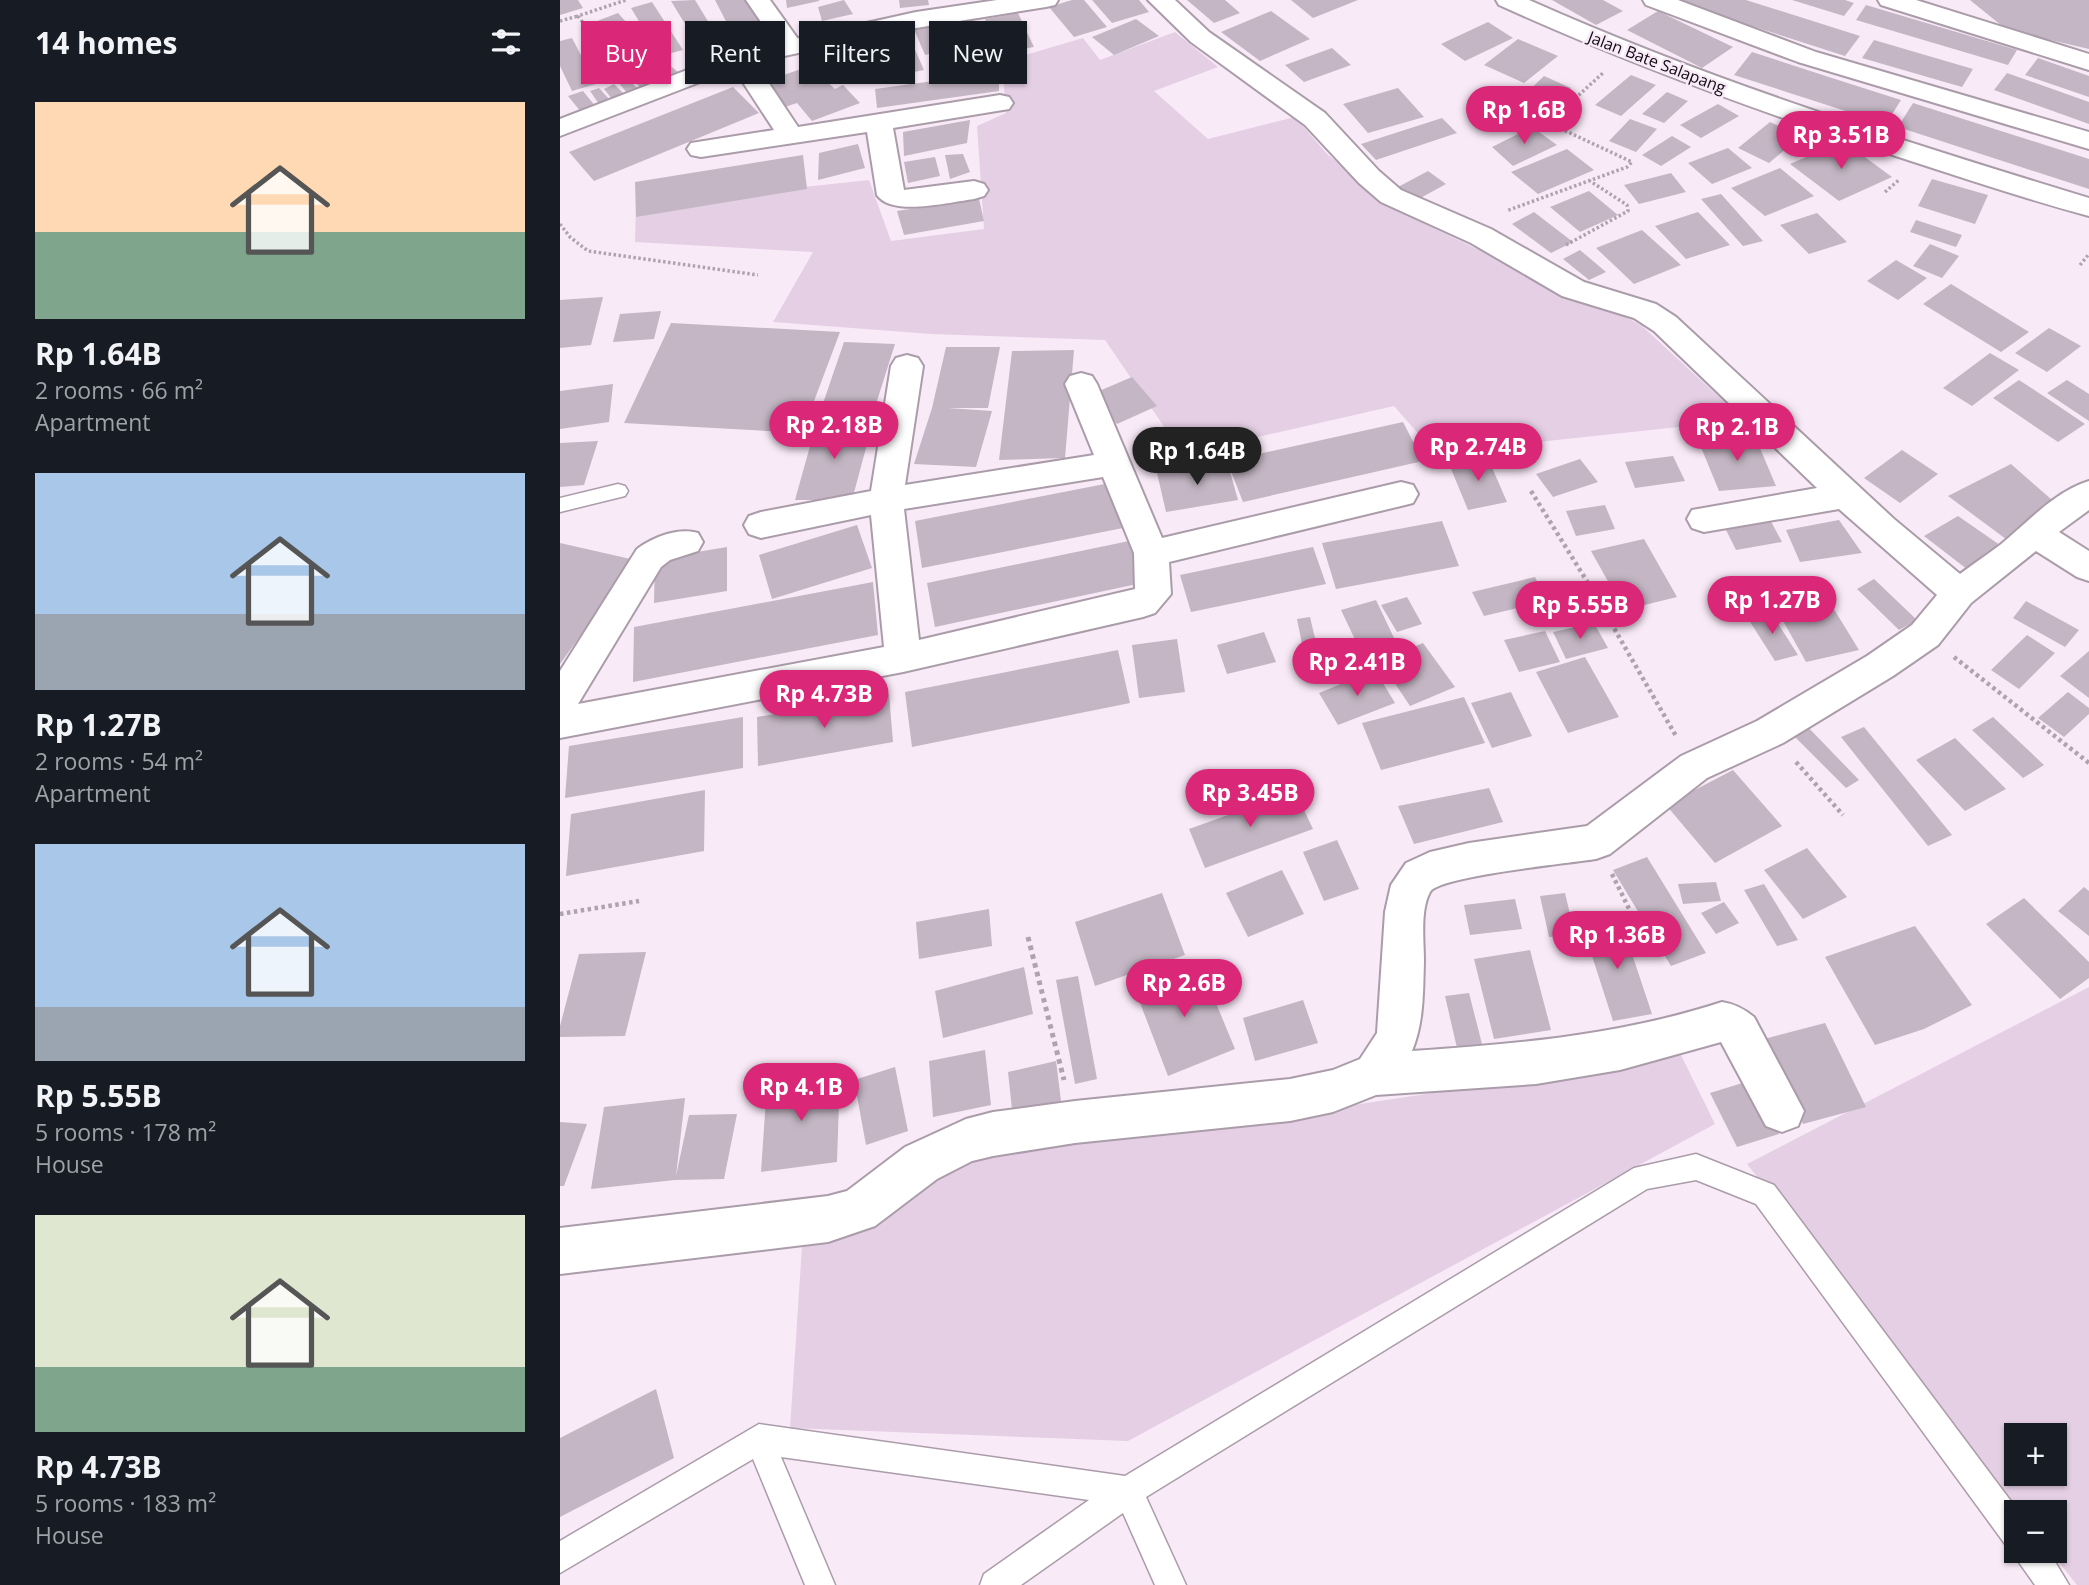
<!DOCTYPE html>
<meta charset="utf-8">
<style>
body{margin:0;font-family:"Open Sans",sans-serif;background:#20242c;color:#f1f3f6;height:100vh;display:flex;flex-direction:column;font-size:26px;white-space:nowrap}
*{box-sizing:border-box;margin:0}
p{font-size:23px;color:#9ea1a6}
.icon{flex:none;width:38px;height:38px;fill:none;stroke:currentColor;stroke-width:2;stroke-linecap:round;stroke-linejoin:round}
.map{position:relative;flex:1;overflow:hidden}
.details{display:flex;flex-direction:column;background:#171b24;width:560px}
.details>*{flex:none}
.hud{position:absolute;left:21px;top:21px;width:665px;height:63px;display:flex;gap:14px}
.fabs{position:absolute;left:1444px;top:1423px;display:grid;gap:14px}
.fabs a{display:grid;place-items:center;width:63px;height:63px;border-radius:0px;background:#171b24;box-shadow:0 2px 5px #0004;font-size:35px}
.price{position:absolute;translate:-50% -60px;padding:0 16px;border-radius:24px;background:#db2777;color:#fff;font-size:23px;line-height:46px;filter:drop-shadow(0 2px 4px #0008)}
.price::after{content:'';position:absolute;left:50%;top:42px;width:21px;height:16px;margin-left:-10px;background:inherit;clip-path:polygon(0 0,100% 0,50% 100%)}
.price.current{background:#222;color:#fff}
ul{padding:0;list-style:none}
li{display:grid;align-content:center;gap:14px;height:371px;padding:0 35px}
li span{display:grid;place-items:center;height:217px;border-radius:0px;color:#555}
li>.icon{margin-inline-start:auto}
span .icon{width:126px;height:126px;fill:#fffc;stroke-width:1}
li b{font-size:30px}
h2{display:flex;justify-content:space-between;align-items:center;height:84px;padding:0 35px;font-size:30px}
.pill{padding:0 24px;border-radius:0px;background:#171b24;box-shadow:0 2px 5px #0004;font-size:24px;line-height:63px}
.pill.current{background:#db2777;color:#fff}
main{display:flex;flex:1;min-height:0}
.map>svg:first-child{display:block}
.green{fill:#e5cfe5;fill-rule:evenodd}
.building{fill:#c4b6c4}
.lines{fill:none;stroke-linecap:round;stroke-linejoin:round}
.lane-casing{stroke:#aa9ca9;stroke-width:3}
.street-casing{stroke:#aa9ca9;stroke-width:4}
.secondary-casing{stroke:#aa9ca9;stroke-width:4}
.path-far2{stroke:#afa3ae;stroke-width:3.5;stroke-dasharray:2.5 2.5;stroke-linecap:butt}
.path-far1{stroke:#afa3ae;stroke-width:4.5;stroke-dasharray:3.5 3.5;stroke-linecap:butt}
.path{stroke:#afa3ae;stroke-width:5;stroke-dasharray:4.5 4.5;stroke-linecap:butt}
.lane{fill:#fff;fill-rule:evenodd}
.street{fill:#fff;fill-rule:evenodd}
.secondary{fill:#fff;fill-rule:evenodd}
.labels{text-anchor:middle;stroke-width:5;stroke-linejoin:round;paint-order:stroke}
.far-street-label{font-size:16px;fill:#100b10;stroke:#f9eaf8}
</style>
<main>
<section class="details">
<h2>14 homes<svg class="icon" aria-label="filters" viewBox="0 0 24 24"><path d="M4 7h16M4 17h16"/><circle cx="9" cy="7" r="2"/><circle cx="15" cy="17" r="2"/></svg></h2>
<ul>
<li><span style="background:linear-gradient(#ffd9b3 60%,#7fa58c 0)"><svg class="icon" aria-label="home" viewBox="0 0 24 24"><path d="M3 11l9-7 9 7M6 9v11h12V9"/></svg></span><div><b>Rp 1.64B</b><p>2 rooms · 66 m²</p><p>Apartment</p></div></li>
<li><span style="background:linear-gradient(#a9c7e8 65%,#9aa5b1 0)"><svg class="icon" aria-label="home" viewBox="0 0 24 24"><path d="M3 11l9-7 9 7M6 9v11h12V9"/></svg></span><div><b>Rp 1.27B</b><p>2 rooms · 54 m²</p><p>Apartment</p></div></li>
<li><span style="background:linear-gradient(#a9c7e8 75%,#9aa5b1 0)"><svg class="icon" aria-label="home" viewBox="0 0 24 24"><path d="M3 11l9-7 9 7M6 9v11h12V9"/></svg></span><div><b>Rp 5.55B</b><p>5 rooms · 178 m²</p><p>House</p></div></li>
<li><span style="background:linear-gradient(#dfe7d0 70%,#7fa58c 0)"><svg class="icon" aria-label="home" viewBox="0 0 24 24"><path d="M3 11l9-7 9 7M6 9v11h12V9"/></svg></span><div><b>Rp 4.73B</b><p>5 rooms · 183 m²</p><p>House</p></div></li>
</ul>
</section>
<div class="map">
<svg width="1529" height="1585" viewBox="0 0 1529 1585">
<rect width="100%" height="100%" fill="#f9eaf8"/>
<path class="green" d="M615,32L658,67L594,91L648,139L735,117L767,154L834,209L950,265L1050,308L1082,326L1184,420L875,453L834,406L676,442L666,430L607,431L545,340L371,334L213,322L253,252L75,242L76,205L309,180L331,241L424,229L417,126L446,113L442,62L523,38L540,60Z
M1529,987V1585H1517L1490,1551L1494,1550V1512H1460L1187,1164ZM1456,1435H1494V1474H1456Z
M1121,1055L1155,1124L568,1441L230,1428L242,1247L435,1152L591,1136Z"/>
<path class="building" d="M0,0H18L23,8L0,15Z
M135,0L157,36L136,42L111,1Z
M155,0H189L204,29L174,37Z
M226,0H259V1L227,8Z
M284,0L293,14L262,21L258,7Z
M339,0H368L369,5L340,8Z
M512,0H524L547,27L514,37L489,7Z
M532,0H579L589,12L552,23Z
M627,0H665L680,13L654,23Z
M731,0H798L753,18Z
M992,0H1043L1063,11L1036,25Z
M1111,0H1186L1300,36L1285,56Z
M1232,0H1285L1294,3L1284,16Z
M1410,0H1529V49L1447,30Z
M92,2L123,50L100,56L71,8Z
M1306,5L1457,50L1448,65L1296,20Z
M711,11L750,39L700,61L661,32Z
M1098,11L1173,47L1142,68L1067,30Z
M58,13L77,34L57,41L83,34L98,58L61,69L32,23Z
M458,13L474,47L439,53L425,19Z
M408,16L421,43L365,55L353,27Z
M576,19L599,36L554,55L532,37Z
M928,22L953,38L905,61L881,44Z
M345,27L364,70L330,77L312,35Z
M12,38L36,84L12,91L0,66V41Z
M164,38L176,48L139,64L130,51Z
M958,39L998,56L964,83L924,65Z
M1314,40L1413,69L1402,87L1302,58Z
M295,42L300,58L250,66L275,89L283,85L300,103L252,121L237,103L225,107L203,82L250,66L247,49Z
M772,48L791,65L744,82L725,65Z
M1192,52L1275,79L1341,100L1326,124L1174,75Z
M1478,58L1529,76V97L1465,75Z
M106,62L119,73L98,83L85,71Z
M439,72V91L317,108L315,89Z
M80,73L93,85L82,89L70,77Z
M1447,73L1529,102V124L1434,90Z
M1071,75L1096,85L1061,116L1035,105Z
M984,76L1011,88L989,114L956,103Z
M67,78L80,91L69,95L57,81Z
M54,84L64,94L52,99L44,89Z
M173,87L199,113L34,181L9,152Z
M39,88L49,99L39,104L30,91Z
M838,88L864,117L808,133L783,104Z
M23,91L36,107L21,112L8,96Z
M1107,92L1128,101L1104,123L1082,114Z
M1353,103L1529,159V189L1338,127Z
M1158,104L1179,116L1141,138L1120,125Z
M882,118L897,133L816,160L801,144Z
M1070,119L1097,129L1076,152L1049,141Z
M410,120L407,143L344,156L343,132Z
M1210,122L1241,136L1209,163L1178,148Z
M972,127L997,145L953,166L932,147Z
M1112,136L1131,147L1101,166L1082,155Z
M1283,141L1332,177L1279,201L1230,164Z
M298,144L305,168L258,180L259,153Z
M1168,148L1192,168L1152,184L1128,163Z
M1007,149L1034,170L978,194L951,172Z
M403,154L410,172L390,179L385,155Z
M243,155L247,189L76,217L75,182Z
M375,157L380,176L348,183L344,162Z
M1220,168L1254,196L1205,216L1171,188Z
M868,171L886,184L855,201L838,187Z
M1111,173L1126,192L1079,204L1064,185Z
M1372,179L1428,195L1415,224L1358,206Z
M1029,191L1058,215L1020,232L990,207Z
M1161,194L1203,241L1183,246L1141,199Z
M419,199L424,221L344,235L337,211Z
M974,212L1013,242L991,253L952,224Z
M1138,212L1170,245L1126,259L1095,226Z
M1257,213L1287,242L1249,254L1220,225Z
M1356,220L1402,235L1396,247L1350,232Z
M1082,230L1121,265L1074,284L1036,248Z
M1370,244L1399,256L1382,278L1353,266Z
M1020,250L1046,272L1029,280L1003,259Z
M1336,260L1367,278L1338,300L1307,281Z
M1391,284L1469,332L1441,352L1363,304Z
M43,297L31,345L0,348V300Z
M101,311L94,339L53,342L60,314Z
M111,323L280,332L242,433L64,423Z
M1489,328L1521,346L1487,372L1455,353Z
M284,342L335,344L311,420L258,418Z
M386,347H440L428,408H388L432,411L416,467L354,464L372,408Z
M514,350L505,458L439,460L452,351Z
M1430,353L1459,370L1412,406L1383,388Z
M572,377L597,406L557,424L532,394Z
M1459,380L1488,399L1525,424L1498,442L1433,398Z
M1507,380L1529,394V421L1487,393Z
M53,384L49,422L0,429V391Z
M257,421L313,422L292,500H235Z
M843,422L863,461L683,502L667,461Z
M1194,434L1216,486L1159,491L1138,440Z
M38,441L24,485L0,487V443Z
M1342,450L1378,474L1340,503L1304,478Z
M927,456L947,502L908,510L889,464Z
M1113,456L1125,481L1075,488L1065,462Z
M1020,459L1038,482L993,497L976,474Z
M667,461L678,500L606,512L597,473Z
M1451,464L1499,506L1454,545L1388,496Z
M555,482L568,527L362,568L355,521Z
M1045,505L1055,529L1016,536L1006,511Z
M1208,516L1222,542L1176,550L1163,524Z
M1398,516L1450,552L1412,573L1364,536Z
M1279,520L1302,553L1240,562L1226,530Z
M882,521L899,566L776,589L762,543Z
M297,525L312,568L212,599L199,555Z
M1084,539L1117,597L1064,610L1031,551Z
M569,541L582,583L375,627L367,583Z
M0,543L75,560L0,664Z
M167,547V591L94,603L95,559Z
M753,547L766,584L631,612L620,575Z
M975,577L987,601L924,616L912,592Z
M1314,579L1357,620L1339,630L1297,589Z
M1256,580L1299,650L1246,662L1207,592Z
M313,582L318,635L73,682L74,627Z
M847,597L862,624L837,632L821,605Z
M816,600L835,640L800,650L781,610Z
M1466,601L1519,630L1505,647L1453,618Z
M1210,611L1238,655L1215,661L1187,617Z
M750,617L758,651L744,654L737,619Z
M1034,623L1048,648L1006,659L993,632Z
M985,631L1000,662L959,672L944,640Z
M704,632L716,662L667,674L657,645Z
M1467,635L1495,653L1459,689L1431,670Z
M617,639L625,692L579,698L572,645Z
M863,643L895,687L850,706L820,661Z
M558,650L570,703L352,747L345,692Z
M1529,651V698L1500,676Z
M1025,657L1059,717L1008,733L976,672Z
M815,670L835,703L778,725L759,693Z
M951,692L972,736L932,748L911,703Z
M1508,692L1529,708V714L1504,737L1478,718Z
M329,694L333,742L198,766L197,717Z
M904,697L925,743L821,770L802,723Z
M183,717V768L5,798L9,746Z
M1433,717L1484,765L1463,778L1412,730Z
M1243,722L1299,780L1286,788L1229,731Z
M1304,727L1392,835L1368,846L1281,737Z
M1395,738L1446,789L1405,811L1356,760Z
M1173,770L1222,826L1155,863L1106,805Z
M929,788L943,822L854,844L838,806Z
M145,790L144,851L6,876L11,814Z
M735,791L753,829L645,868L629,829Z
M777,840L799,889L764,901L743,852Z
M1247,848L1287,897L1243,919L1204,870Z
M1087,857L1146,953L1111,966L1053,870Z
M722,870L744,914L688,937L666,893Z
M1156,882L1161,901L1123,904L1118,884Z
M1204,884L1238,940L1217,946L1184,890Z
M1524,887L1529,891V936L1498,911Z
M602,893L625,955L535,986L515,922Z
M1005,893L1015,935L989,937L980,896Z
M1464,898L1529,962V978L1500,999L1426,924Z
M955,899L962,929L910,935L904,905Z
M1164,902L1179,923L1156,934L1141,913Z
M429,909L432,946L359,959L356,922Z
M1061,921L1092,1014L1053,1021L1023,928Z
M1355,926L1412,1005L1364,1029L1315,1045L1265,957Z
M970,950L991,1030L934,1039L914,959Z
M86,952L65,1036L0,1037V1026L19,954Z
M639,962L675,1049L608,1076L574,987Z
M464,967L473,1014L383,1038L375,991Z
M518,976L537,1079L515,1084L496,980Z
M909,993L922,1044L897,1048L885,996Z
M743,1000L758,1043L695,1061L683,1018Z
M1265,1023L1306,1107L1243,1124L1204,1039Z
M425,1050L431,1105L373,1117L369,1061Z
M496,1061L502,1109L453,1119L448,1072Z
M335,1067L348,1131L306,1145L294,1080Z
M280,1073L277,1162L201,1172L207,1083Z
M1192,1080L1219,1134L1177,1147L1150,1093Z
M125,1098L116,1176L129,1115L177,1114L164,1179L115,1180L31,1189L44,1107Z
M0,1122L27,1124L4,1186H0Z
M96,1389L114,1458L0,1517V1438Z"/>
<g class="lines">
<defs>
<path id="lane" d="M58,484L65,486L68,491L65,496L0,512V498Z
M1136,1154L1214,1185L1459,1512H1456V1550H1488L1509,1585H1475L1458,1561L1455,1548L1445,1544L1196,1204L1136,1180L1087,1189L586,1497L626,1585H595L563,1513L461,1585H420L424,1574L529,1500L221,1457L275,1585H245L193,1459L0,1573V1541L199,1424L565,1476L1074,1168Z"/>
<path id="street" d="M186,0H210L243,46L239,51L230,54L221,51Z
M588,0H615L649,32L765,113L819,171L841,190L931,229L1024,282L1096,304L1116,317L1334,519L1400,574C1413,564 1427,555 1440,545C1467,523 1495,491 1529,481V510L1499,532L1529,551V581L1517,577L1476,551L1411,603L1378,645L1333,676L1223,743L1147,778L1050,854L1036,859C1012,863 878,876 870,892C860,910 864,941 864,961C863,992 864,1022 852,1051C958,1044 1061,1035 1162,1002C1175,1004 1184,1009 1194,1017L1244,1111L1238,1126L1222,1132L1206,1126L1161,1042L1060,1070L976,1084L816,1095L773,1112L730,1121L515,1143L433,1156L412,1161L377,1179L315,1226L268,1242L0,1274V1228L268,1196L287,1191L345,1147L406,1119L433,1112L515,1101L730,1079L773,1070L800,1059L817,1033L825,912L831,885L846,863L870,852L909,843L1027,826L1121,756L1197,721L1307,656L1352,625L1377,595L1279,509L1144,532L1132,528L1127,519L1132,510L1257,488L1094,331L1074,318L1002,296L911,243L821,202L799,183L745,125L631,42Z
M936,0H969C1150,81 1339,140 1529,198V216C1469,200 1410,180 1351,161C1211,116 1074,66 939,5Z
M1083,0H1118L1256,52L1529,132V149L1238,62L1086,5Z
M1318,0H1356L1529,54V70L1321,5Z
M180,50L189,53L238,127L440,95L449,97L453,103L449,109L333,128L344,190L414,181L424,184L428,190L424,196L414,199C390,202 332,217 317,195L307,132L141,157L131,155L127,149L131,143L214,130L167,58L171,53Z
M347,355L358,358L363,366L345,485L534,455L505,384L510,376L521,373L532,376L537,384L602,538L841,482L853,485L858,494L853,503L841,506L609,562L611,594L595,613L583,617L343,672L0,738V671L77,549C93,537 119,527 138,533L143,542L138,551L110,560L101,567L18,704L324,647L311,515L201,538L189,534L184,525L189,516L201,512L311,491L331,366L336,358ZM543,477L574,553L575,589L359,640L344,509Z"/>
<path id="secondary" d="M437,0H498L495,5L486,7L356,28L187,64L0,136V119L171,53L356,12Z"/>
</defs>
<use href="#lane" class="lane-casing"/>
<use href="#street" class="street-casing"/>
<use href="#secondary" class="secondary-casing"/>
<path class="path-far2" d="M0,21L18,16
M64,70L58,69L18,16L66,0
M946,103L1072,162L1067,167L946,211
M989,122L1043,73
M1325,192L1340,179
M0,224L10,237L28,251L198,275
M1006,245L1068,211L1067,205L1030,181
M1520,265L1529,254"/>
<path class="path-far1" d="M971,491L1028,583L1116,736
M1394,657L1529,763
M1236,762L1283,815
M1052,874L1076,923
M0,914L79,901"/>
<path class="path" d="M1075,921L1078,927
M468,937L504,1080"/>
<use href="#lane" class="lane"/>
<use href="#street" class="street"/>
<use href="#secondary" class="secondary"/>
</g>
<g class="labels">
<g class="far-street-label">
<text transform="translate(1097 62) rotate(21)" y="6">Jalan Bate Salapang</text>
</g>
</g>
</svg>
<div class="fabs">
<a>+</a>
<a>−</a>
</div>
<b class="price" style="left:964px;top:146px">Rp 1.6B</b>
<b class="price" style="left:1281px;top:171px">Rp 3.51B</b>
<b class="price" style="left:274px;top:461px">Rp 2.18B</b>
<b class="price" style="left:1177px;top:463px">Rp 2.1B</b>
<b class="price" style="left:918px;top:483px">Rp 2.74B</b>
<b class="price current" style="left:637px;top:487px">Rp 1.64B</b>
<b class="price" style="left:1212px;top:636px">Rp 1.27B</b>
<b class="price" style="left:1020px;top:641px">Rp 5.55B</b>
<b class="price" style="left:797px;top:698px">Rp 2.41B</b>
<b class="price" style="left:264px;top:730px">Rp 4.73B</b>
<b class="price" style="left:690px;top:829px">Rp 3.45B</b>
<b class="price" style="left:1057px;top:971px">Rp 1.36B</b>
<b class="price" style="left:624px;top:1019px">Rp 2.6B</b>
<b class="price" style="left:241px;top:1123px">Rp 4.1B</b>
<div class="hud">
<a class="pill current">Buy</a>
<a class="pill">Rent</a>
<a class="pill">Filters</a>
<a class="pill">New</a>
</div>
</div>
</main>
